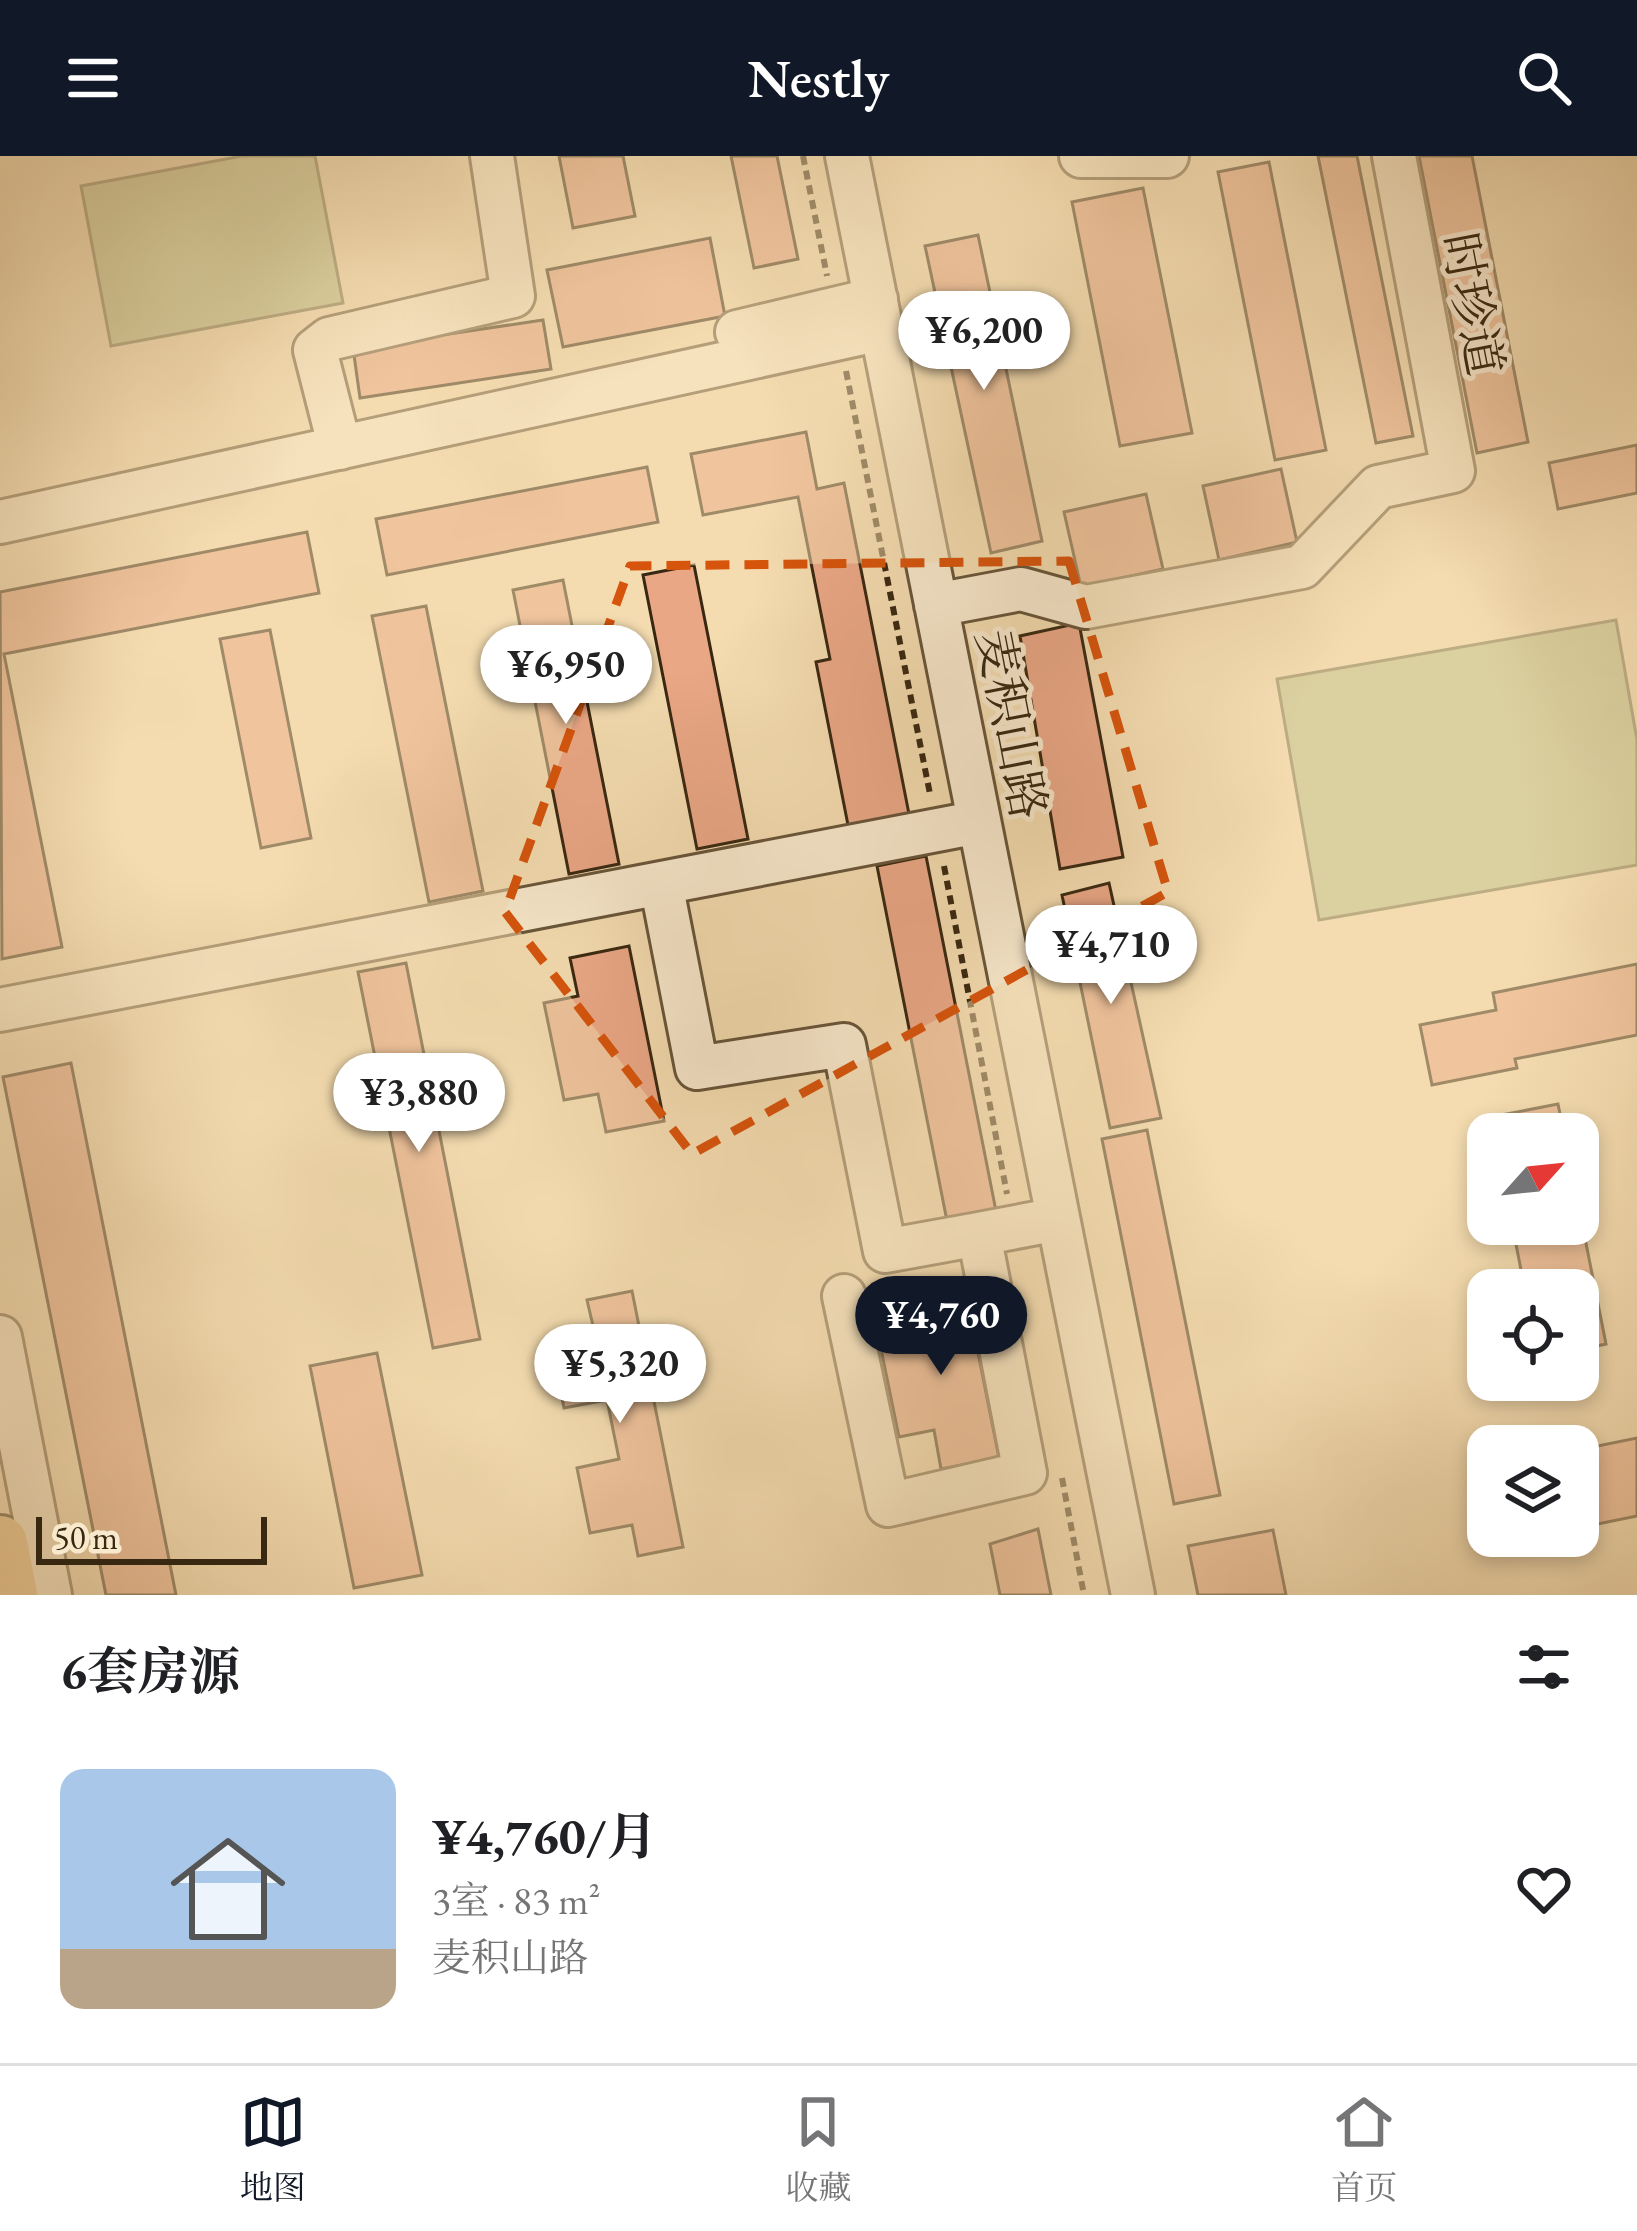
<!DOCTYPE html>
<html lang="zh">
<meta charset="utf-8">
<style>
body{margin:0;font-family:"EB Garamond","Noto Serif SC",serif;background:#f2f2f2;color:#202124;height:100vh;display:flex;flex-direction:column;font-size:45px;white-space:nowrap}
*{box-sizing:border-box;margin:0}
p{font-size:39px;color:#757577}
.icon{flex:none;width:66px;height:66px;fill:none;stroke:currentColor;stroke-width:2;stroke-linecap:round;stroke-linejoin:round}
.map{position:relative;height:1439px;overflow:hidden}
.sheet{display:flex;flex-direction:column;background:#fff;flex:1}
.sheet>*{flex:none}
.needle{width:78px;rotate:63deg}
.fabs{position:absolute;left:1467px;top:957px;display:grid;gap:24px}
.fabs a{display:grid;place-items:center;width:132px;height:132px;border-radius:24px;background:#fff;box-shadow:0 6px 18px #0003;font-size:60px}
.scale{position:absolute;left:36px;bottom:30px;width:231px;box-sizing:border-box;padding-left:12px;border:6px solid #392811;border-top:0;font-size:33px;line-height:42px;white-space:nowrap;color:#392811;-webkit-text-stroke:9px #f8e8cc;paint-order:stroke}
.price{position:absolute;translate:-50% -102px;padding:0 27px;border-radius:42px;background:#fff;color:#222;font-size:39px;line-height:78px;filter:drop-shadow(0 3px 6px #0008)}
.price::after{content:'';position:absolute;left:50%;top:72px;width:36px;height:27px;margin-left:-18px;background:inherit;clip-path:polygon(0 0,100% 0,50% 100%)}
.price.selected{background:#111827;color:#fff}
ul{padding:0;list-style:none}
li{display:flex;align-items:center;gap:36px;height:300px;padding:0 60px}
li+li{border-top:3px solid #e0e0e0}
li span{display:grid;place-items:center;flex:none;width:336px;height:240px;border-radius:24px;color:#555}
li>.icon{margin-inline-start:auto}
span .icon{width:144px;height:144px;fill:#fffc;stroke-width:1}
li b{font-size:51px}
h2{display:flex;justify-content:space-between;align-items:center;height:144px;padding:0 60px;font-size:51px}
header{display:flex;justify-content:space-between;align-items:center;height:156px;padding:0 60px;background:#111827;color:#fff;font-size:54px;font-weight:600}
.menu{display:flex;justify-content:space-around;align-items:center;height:168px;border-top:3px solid #e0e0e0;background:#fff;font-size:33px;color:#757577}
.menu a{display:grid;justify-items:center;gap:6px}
.menu .selected{color:#111827}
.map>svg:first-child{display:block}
.pitch{fill:#bdc08a;stroke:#7b744e;stroke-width:3}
.building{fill:#eaa786;stroke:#392811;stroke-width:3}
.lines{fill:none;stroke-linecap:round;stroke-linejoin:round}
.minor-casing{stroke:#685539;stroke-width:48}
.major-casing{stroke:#392811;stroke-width:60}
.path{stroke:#392811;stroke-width:6;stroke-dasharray:9 6;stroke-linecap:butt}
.minor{stroke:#f8e8cc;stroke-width:42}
.major{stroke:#eabe78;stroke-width:54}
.marked{fill:none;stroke:#d6540c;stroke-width:9;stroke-dasharray:24 15;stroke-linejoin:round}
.labels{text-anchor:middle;stroke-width:10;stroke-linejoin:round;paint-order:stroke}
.street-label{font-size:48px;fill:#392811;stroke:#f8e8cc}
</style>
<header><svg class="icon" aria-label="menu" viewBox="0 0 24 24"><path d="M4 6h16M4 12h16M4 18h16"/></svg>Nestly<svg class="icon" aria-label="search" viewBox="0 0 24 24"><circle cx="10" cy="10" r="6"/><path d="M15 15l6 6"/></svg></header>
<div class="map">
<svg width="1637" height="1439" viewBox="0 0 1637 1439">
<rect width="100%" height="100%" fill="#f4dcb0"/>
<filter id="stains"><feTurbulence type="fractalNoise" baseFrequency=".00167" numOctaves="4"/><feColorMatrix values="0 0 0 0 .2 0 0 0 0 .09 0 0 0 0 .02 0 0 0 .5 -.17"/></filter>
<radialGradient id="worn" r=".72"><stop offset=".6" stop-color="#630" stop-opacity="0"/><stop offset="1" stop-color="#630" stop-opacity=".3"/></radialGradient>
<path class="pitch" d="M242,0H315L343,147L111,190L81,30Z
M1616,464L1637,584V709L1319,764L1277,523Z"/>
<path class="building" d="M559,0H623L635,60L573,72Z
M731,0H777L798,103L754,112Z
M1318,0H1357L1413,280L1376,287Z
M1419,0H1472L1528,286L1477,297Z
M1269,6L1326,294L1275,304L1218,16Z
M1143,32L1192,277L1120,290L1072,46Z
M978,79L1042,385L991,397L925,90Z
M710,82L725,160L563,191L547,114Z
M543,164L551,213L360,242L353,192Z
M806,276L817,333L844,327L909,658L848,669L816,506L830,503L798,341L703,359L691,298Z
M1637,289V337L1558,353L1549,307Z
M647,311L658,366L387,419L376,363Z
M1281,313L1297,386L1219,404L1203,330Z
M1146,338L1163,413L1081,431L1064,356Z
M307,376L319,437L4,498L62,791L2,803L0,436Z
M694,409L748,683L697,693L643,419Z
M563,424L619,708L569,718L513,434Z
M426,450L483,735L429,746L372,460Z
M1079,467L1123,701L1060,713L1020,480Z
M270,474L311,682L261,692L220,483Z
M926,700L996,1055L947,1065L877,710Z
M1109,727L1161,962L1110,972L1062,739Z
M629,790L664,965L606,976L598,938L564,944L544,847L578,840L570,802Z
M406,807L480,1183L433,1192L358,816Z
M1637,808V879L1515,903L1517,912L1432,929L1420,869L1496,854L1493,837Z
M71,907L176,1439H106L3,921Z
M1558,948L1564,978H1494L1491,961Z
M1147,974L1220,1339L1174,1348L1102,983Z
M1578,1047L1606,1188L1578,1194V1134H1525L1512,1068H1578Z
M964,1126L999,1302L941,1313L934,1274L899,1281L879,1183L913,1177L906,1138Z
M632,1135L683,1391L638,1400L632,1369L590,1377L577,1312L619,1303L607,1244L564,1252L550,1183L594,1174L587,1144Z
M1488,1146V1212L1482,1213L1469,1150Z
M377,1197L422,1419L354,1432L310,1210Z
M1637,1282V1360L1578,1372V1294Z
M1038,1373L1051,1439H1000L990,1388Z
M1273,1374L1286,1439H1198L1188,1390Z"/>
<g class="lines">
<defs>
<path id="minor" d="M847,0L1133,1439
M1081,0H1167
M737,176L876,143
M340,292L315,194L329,183L513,140L492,0
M0,366L881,173
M936,449L1021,433L1086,451L1302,411L1378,331L1453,315L1394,0
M661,727L697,912L844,889L885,1095L979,1078L1025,1317L888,1349L844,1140
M0,854L979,666
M979,1078L1058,1063
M0,1181L50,1439"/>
<path id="major" d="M0,1387L10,1439"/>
</defs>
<use href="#minor" class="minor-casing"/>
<use href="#major" class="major-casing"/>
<path class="path" d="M803,0L827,120
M846,215L930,638
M944,710L1007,1038
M1062,1322L1084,1439"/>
<use href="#minor" class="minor"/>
<use href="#major" class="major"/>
</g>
<path d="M0 0H1637V1439H0ZM1069,405L1168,736L692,998L505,756L630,410Z" fill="#f4dcb0" fill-opacity=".55" fill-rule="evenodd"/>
<path class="marked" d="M1069,405L1168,736L692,998L505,756L630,410Z"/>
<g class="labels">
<g class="street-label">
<text transform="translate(1473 148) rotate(79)" y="17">时珍道</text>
<text transform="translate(1012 568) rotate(79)" y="17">麦积山路</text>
</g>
</g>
<rect width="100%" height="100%" filter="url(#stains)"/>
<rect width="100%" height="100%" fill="url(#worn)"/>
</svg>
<div class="fabs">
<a><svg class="needle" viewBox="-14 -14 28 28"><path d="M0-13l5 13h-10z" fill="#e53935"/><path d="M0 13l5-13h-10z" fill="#757577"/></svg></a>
<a><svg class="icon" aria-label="locate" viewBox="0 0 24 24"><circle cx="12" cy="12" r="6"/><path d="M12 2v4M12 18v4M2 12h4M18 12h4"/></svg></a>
<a><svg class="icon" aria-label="layers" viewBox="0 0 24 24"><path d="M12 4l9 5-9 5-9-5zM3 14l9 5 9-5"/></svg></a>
</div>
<div class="scale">50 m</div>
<b class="price" style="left:984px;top:237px">¥6,200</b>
<b class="price" style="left:566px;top:571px">¥6,950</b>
<b class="price" style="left:1111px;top:851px">¥4,710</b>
<b class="price" style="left:419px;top:999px">¥3,880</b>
<b class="price selected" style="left:941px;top:1222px">¥4,760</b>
<b class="price" style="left:620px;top:1270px">¥5,320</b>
</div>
<section class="sheet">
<h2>6套房源<svg class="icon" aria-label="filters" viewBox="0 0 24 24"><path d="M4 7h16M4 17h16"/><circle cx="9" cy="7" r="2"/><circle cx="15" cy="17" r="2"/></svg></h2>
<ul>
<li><span style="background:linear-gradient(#a9c7e8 75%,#b9a48a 0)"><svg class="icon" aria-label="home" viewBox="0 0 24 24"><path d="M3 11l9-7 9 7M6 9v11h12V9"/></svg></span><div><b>¥4,760/月</b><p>3室 · 83 m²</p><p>麦积山路</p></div><svg class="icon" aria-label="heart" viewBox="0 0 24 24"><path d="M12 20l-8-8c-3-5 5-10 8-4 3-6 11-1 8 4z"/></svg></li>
</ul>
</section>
<nav class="menu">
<a class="selected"><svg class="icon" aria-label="map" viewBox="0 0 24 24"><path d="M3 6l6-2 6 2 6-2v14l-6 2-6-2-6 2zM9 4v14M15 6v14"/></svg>地图</a>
<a><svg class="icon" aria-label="saved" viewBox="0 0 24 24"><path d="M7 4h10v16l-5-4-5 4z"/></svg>收藏</a>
<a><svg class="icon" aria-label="home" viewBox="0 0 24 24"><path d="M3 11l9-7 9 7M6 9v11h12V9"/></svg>首页</a>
</nav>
